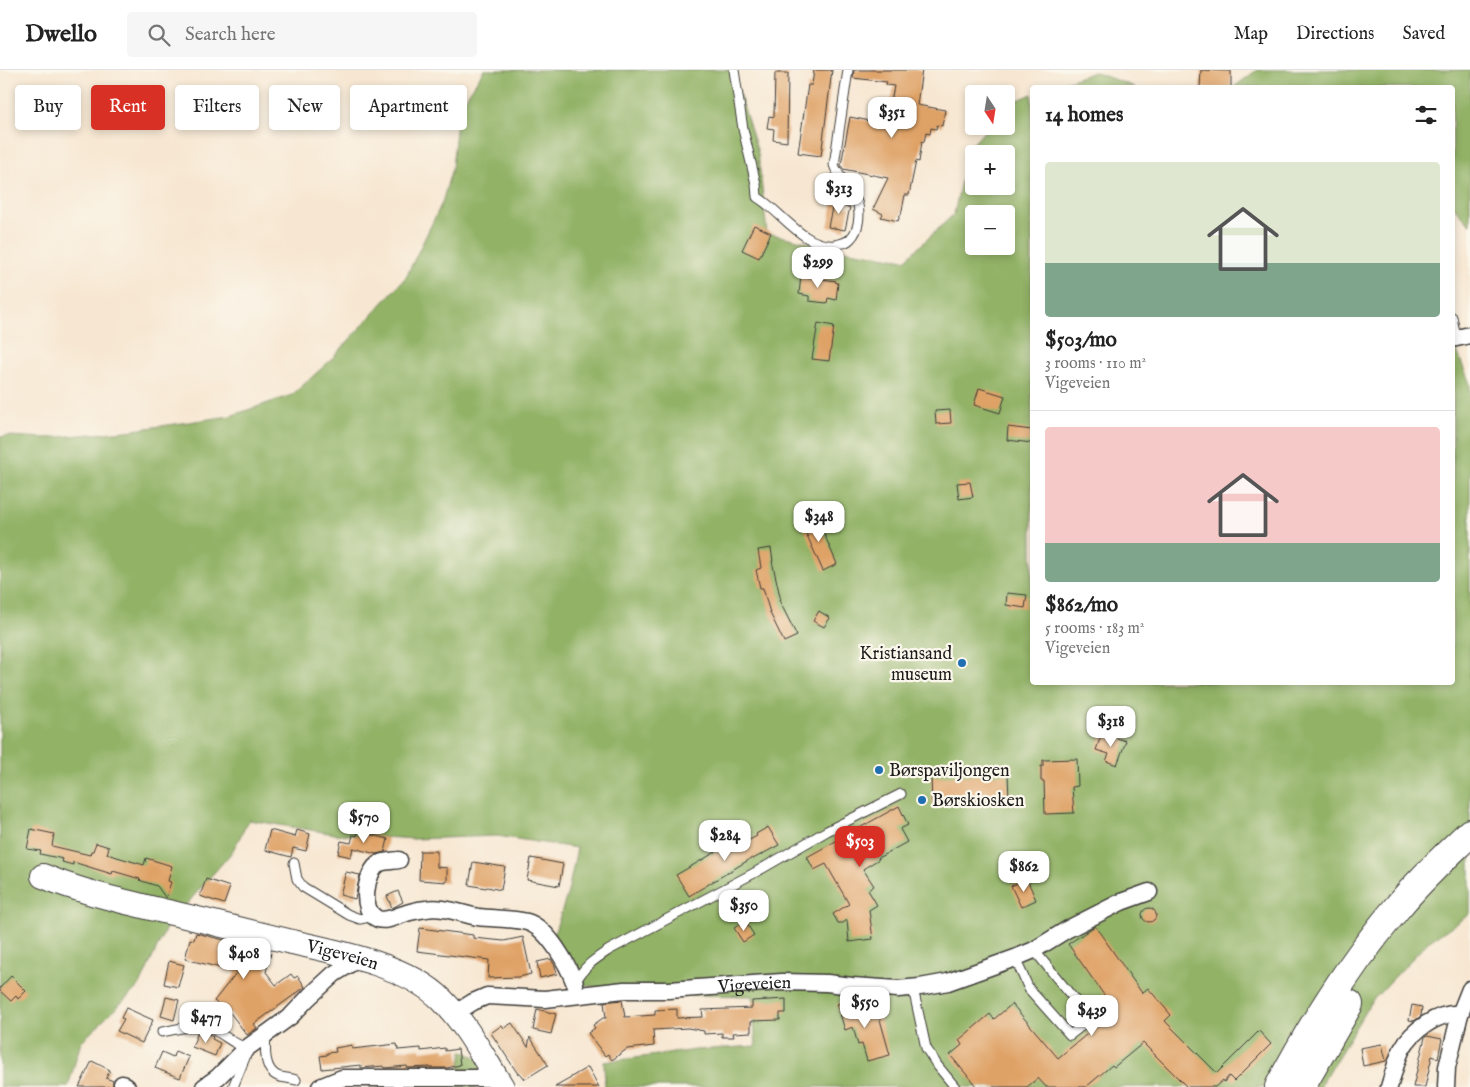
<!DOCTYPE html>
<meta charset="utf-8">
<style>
body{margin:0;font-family:"IM FELL English",serif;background:#f6f6f6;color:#222;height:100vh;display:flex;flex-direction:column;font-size:19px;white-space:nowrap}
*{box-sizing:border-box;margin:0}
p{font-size:16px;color:#767676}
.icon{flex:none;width:28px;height:28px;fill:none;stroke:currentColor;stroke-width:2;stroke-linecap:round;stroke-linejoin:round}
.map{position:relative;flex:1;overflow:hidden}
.side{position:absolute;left:1030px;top:15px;width:425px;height:600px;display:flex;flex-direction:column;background:#fff;border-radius:5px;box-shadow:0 2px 8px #0003}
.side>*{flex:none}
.banner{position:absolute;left:15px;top:15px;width:475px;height:45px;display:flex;gap:10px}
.needle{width:32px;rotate:168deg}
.buttons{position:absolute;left:965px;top:15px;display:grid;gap:10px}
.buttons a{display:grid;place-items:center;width:50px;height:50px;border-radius:5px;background:#fff;box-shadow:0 2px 8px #0003;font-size:25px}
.price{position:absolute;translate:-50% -42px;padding:0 11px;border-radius:10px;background:#fff;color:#222;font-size:16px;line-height:32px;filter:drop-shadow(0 1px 2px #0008)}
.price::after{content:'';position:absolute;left:50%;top:30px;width:15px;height:11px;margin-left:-8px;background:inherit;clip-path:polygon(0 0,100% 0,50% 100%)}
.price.on{background:#d93025;color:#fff}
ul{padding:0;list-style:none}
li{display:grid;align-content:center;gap:10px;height:265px;padding:0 15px}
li+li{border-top:1px solid #e0e0e0}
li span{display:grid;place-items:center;height:155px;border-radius:5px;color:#555}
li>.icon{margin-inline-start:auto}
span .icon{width:90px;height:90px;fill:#fffc;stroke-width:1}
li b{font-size:21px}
h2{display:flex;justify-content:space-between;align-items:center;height:60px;padding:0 15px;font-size:21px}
.tag{padding:0 18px;border-radius:5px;background:#fff;box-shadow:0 2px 8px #0003;font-size:18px;line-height:45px}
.tag.on{background:#d93025;color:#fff}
header{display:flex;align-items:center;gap:30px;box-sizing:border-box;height:70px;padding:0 25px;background:#fff;border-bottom:1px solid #e0e0e0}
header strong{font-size:24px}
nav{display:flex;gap:28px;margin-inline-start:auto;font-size:18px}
.search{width:350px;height:45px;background:#f6f6f6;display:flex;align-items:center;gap:12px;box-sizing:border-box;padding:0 18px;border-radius:5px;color:#767676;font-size:19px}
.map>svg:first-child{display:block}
.forest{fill:#92b266;stroke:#576741;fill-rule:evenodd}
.building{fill:#dfa266}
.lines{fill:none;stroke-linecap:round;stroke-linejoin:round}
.lane-casing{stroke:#3d3a37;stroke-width:11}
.street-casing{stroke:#3d3a37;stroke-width:19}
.secondary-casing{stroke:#3d3a37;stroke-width:26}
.highway-casing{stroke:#3d3a37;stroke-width:30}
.lane{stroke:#fff;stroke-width:9}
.street{stroke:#fff;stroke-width:16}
.secondary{stroke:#fff;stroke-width:24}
.highway{stroke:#fff;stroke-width:28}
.poi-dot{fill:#1f6fb2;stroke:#fbf7ec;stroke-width:2}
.labels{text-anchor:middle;stroke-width:4.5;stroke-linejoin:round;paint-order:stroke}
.poi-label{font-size:18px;fill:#1c1c1c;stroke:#fbf7ec;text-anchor:start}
.street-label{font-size:18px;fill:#1c1c1c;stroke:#fbf7ec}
</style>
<header>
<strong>Dwello</strong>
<div class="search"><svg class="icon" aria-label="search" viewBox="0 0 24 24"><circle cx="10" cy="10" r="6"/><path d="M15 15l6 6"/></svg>Search here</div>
<nav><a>Map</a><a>Directions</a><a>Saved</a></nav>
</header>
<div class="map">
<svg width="1470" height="1017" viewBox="0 0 1470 1017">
<rect width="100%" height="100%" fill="#fbf7ec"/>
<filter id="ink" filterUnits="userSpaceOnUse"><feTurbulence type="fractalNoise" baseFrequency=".02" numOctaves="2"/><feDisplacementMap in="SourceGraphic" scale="10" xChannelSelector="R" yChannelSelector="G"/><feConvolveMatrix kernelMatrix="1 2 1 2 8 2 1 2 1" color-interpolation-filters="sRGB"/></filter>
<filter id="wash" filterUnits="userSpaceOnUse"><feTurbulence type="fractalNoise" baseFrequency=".0096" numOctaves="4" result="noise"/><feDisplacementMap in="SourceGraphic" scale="20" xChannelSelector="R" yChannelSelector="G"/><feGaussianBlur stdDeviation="1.12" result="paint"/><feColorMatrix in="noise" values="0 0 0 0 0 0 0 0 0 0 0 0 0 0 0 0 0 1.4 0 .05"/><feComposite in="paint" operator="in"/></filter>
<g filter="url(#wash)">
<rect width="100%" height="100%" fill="#f7e7d2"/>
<path class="forest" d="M484,0H732L758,83L767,163L837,179L905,190L954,144L968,79L989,56H1006V38L1011,33L1032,24V612H1452L1453,271L1470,314V844L1428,872L1370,933L1320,1017H605L604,992L696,980L756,976L752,926L616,923L575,912L554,864L568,822L577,778L497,766L414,769L335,764L249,750L232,782L166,858L140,915L81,972L68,1017H0V367L8,366L47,368L127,361L230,346L292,325L332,289L406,207L442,133L452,98L457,50L467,26ZM974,84H1006V116H974ZM974,144H1006V176H974Z
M1257,0H1470V155L1453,136L1452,18L1234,17Z
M1094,2L1135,17H1051Z
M462,981L500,998L509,1017H371L378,1013L459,1003Z"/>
<g id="blocks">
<path class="building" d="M814,0H832L821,86L798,83L808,15H812Z
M854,0H922L917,35L945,40L942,56L937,55L936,59L931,58L930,64L926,63L924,72L922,71L919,92L916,91L909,125H905L901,145H900L898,151L881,147L883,144L873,139L888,108L843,99L841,95L850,47L894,56L898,33L891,32L894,16L886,15L887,12L853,8Z
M1201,0L1231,1V18H1200Z
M775,3H788L787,72L773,70L774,59L767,58L769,46L774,47Z
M834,128L846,130L845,137H850L845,160L828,157Z
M754,155L771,163L759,188L742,180Z
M801,206L836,211L835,212L838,213L836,230L828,228L827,233L809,231V226L799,224Z
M818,253L834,256L829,291L812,289Z
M979,318L1005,326L1000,343L974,335Z
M950,340L951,353L936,354L935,341Z
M1008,357L1032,360V373L1007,370Z
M970,412L973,427L959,429L957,413Z
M816,445L837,494L823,501L801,452Z
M771,478L773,491H772L781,531L779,530L797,566L784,572L770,543L763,518H760L756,500L761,498L758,480Z
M1007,523L1027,525L1025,538L1006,535Z
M819,541L830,548L824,557L813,551Z
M1102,663L1126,671L1117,695L1106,691L1109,684L1096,680Z
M1077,689L1078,716L1072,717L1074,743L1045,744L1044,711H1041V696H1043V690Z
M1008,704L1009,730L932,733L931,707Z
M899,736L908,755L900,759L907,772L878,788L879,789L863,799L874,816L868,820L877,835L869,840L873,869L849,872L847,850L843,853H838L833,844L849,834L826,794L814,800L807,787Z
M768,757L779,775L753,789L752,788L689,826L676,805L726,776L728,781L757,766L756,764Z
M31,759L54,764L52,776L90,785L91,781H93L96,773L109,777L107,784L144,795L146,788L172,796L168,811L171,812L166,828L165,827L157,816L139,810L140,809L113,801L112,804L73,792V795L62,792L63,789L40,784L41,781L27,779Z
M270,760L295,767L297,760L310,764L306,781L293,778L291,787L265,780Z
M358,761L388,769L385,782L376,784L353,778L351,787L338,784L341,771L351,773L353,765L357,766Z
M420,781H437V797L447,798V812L419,810Z
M531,788L563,794L559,816L527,810Z
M473,792L505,797L501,820L487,817L486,818L469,815Z
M346,802L360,805L355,829L340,825Z
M206,809L230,817L224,834L200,826Z
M1027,809L1036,830L1021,837L1011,816Z
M398,821L403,832L392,838L387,826Z
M1142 845a7 7 0 1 1 14 0a7 7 0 1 1-14 0Z
M745,851L754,865L743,872L734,858Z
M1095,856L1142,923L1148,918L1171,945L1165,951L1217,1003L1259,961L1271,974L1234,1011L1229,1006L1224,1012L1223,1010L1215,1017H1187L1143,973L1114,997L1112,995L1086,1017H1046L1038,1008L1027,1017H977L950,985L962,975L959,970L990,944L994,949L1012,934L1058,988L1092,960L1090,957L1093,954L1094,950L1099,946L1098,944L1111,935L1068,874Z
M420,858L473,865V868L504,871L523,867L531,904L519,907L488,908L489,890L417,881Z
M196,863L232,872V874L271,883L266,902L276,915L291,904L294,908L298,906L305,917L254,954L257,958L247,965L231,944L214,931L237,902L185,889L190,869L194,870Z
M551,889L555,896L557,904L540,908L537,892Z
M169,891L184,895L178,917L164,914Z
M11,906L26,921L18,929L16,926L11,931L0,921V918Z
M166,927L179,930L174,950L161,946Z
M855,928L860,944L877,939L890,985L867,991L862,974L858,975L853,957L845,960L837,934Z
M786,929V943H780V950L751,951V962L733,963L734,967H722V963L704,964V961L688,958L653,960L654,976L627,979L612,990L608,984L605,986L588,963L595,958L593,955L603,948H606L604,932L622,930L625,947L655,945V940L677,939V948L703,947L702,940L752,938V931Z
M1412,935L1422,937L1421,946L1414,951L1409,950Z
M126,938L153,950L142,973L117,961L124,949L121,948Z
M537,939L556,944L551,964L533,960Z
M512,953L528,977L530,967L548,995L525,1009L520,1003L518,1004L491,963L502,955L504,958Z
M198,962L208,964L213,967L212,969L220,973L215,986L192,977Z
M1427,966L1442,969L1438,988L1432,986L1425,1017H1413L1425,967Z
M397,974L398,980L421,978V981L445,978V981L458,979L460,995L447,998H430V997L408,998L407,996L385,998L384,996L361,998V995L322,999L320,986L327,985V983L336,982L335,978L352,975V979Z
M1382,974L1386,991L1363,996L1360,978Z
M175,981L189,987L180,1008L155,998L162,982L173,987Z
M92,991L110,1000L106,1008L113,1011V1017H79Z
M588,997L599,1017H555L571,1008V1007Z"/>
</g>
</g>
<g filter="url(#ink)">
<use href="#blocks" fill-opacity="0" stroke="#3d3a37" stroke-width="1"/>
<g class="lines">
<defs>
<path id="lane" d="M734,0L743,59L756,114L757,127C781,141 804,178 834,175C840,174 847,173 851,168C859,160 860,145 858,135C854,120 839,110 834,95L848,0
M1452,247L1456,268
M294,793L297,809L303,817L349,845L360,849L374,846
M1015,888L1029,919L1070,965L1088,951L1083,940L1034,880
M575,913C584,896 594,890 609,880L756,802L827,761L901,724
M913,918L926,978L937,995L955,1017
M162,962C179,959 201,951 216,961C227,967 235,975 247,978L246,985L233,1017
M266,964C265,978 263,1002 280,1007C286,1008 290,1008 296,1010"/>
<g id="street">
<path d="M1452,269L1470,265"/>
<path d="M399,790C393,791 386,791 380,793C365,801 359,842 378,849C387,852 396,846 404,844C411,841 418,840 426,839C444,836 461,844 478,847C494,849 512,848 527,852C548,858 568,895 575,914"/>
<path id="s1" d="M454,944L473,932L487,926L545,929L624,920H669L782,912L827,913L852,916L898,919L920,917L948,912L1015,888L1034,880L1068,859L1121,832L1149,822"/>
<path d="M122,1014L127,1017"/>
<path d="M204,1017L218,1007L247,978L291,946L308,928L334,904L358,889"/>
<path d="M320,1017L342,1008H496"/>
<path d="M1389,1017C1393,1005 1396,991 1402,979C1412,960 1439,942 1460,944"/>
<path d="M1446,1017L1447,997L1460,944L1470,919"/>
</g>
<g id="secondary">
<path id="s2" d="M43,806C81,822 119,830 159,840C204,850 248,862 292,872C338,882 409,896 442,930C467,955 483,987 502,1017"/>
</g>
<path id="highway" d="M1279,1017C1312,954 1350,894 1396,839C1418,812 1444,787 1470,763
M1301,1017L1349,934"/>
</defs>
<use href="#lane" class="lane-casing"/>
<use href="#street" class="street-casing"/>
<use href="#secondary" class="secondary-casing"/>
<use href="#highway" class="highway-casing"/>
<use href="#lane" class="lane"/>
<use href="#street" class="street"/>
<use href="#secondary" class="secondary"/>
<use href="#highway" class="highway"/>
</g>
</g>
<g class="poi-dot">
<circle cx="962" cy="593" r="5"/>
<circle cx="879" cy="700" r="5"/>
<circle cx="922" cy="730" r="5"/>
</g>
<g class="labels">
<g class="poi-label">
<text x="952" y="589" text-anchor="end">Kristiansand<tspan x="952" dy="21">museum</tspan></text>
<text x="889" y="706">Børspaviljongen</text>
<text x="932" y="736">Børskiosken</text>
</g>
<g class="street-label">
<text dy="6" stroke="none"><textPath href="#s2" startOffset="310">Vigeveien</textPath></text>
<text dy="6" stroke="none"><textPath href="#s1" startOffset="306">Vigeveien</textPath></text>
</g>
</g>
</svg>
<div class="buttons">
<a><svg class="needle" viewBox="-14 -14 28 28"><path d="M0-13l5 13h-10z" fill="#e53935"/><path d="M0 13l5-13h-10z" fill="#767676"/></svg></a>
<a>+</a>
<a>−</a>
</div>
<b class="price" style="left:892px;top:69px">$351</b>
<b class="price" style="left:839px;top:145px">$313</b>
<b class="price" style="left:818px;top:219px">$299</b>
<b class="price" style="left:819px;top:473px">$348</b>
<b class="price" style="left:1111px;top:678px">$318</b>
<b class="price" style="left:364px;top:774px">$570</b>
<b class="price" style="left:725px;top:792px">$284</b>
<b class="price on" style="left:860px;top:798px">$503</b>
<b class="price" style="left:1024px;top:823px">$862</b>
<b class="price" style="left:744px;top:862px">$350</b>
<b class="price" style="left:244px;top:910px">$408</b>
<b class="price" style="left:865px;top:959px">$550</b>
<b class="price" style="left:1092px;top:967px">$439</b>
<b class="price" style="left:206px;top:974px">$477</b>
<div class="banner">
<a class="tag">Buy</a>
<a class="tag on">Rent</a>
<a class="tag">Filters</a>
<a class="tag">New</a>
<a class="tag">Apartment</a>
</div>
<section class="side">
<h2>14 homes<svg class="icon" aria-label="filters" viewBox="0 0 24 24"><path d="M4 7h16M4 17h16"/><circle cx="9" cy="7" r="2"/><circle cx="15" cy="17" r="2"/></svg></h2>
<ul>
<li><span style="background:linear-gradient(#dfe7d0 65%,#7fa58c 0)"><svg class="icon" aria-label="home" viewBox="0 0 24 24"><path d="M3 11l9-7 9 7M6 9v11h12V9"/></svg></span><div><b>$503/mo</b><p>3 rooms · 110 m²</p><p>Vigeveien</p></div></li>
<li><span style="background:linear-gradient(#f6c9c9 75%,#7fa58c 0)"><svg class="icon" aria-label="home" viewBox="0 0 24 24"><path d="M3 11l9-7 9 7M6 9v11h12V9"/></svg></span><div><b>$862/mo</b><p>5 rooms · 183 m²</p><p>Vigeveien</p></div></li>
</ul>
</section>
</div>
